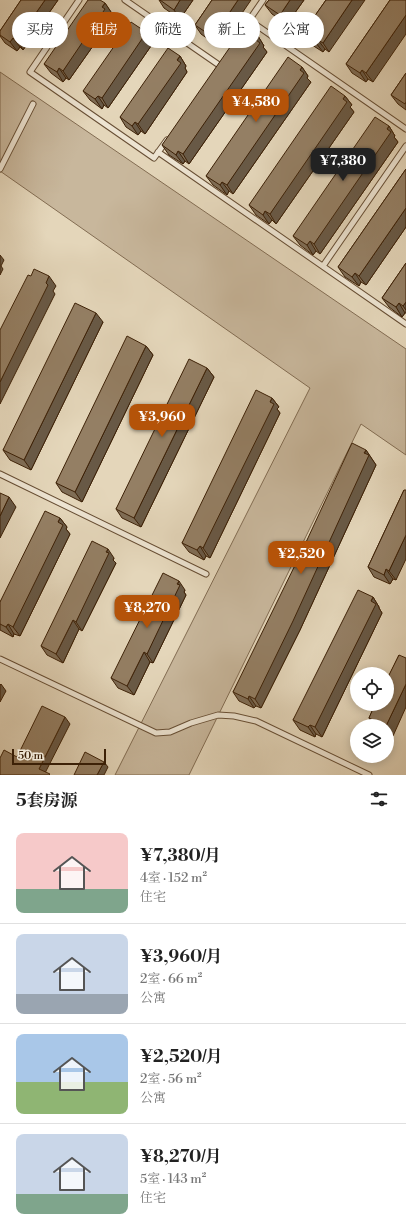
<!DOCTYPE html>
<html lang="zh">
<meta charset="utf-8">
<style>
body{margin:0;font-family:"Libre Bodoni","Noto Serif SC",serif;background:#f2f2f2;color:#222;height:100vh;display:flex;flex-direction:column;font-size:15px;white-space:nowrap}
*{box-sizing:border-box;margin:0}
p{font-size:13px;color:#767676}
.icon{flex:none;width:22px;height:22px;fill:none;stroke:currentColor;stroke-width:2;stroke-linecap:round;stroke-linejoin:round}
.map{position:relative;height:775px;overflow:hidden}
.details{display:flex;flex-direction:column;background:#fff;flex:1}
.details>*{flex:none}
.hud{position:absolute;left:12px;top:12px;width:382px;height:36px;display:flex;gap:8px}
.buttons{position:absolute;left:350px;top:667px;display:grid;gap:8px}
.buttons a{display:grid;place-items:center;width:44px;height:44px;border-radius:50%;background:#fff;box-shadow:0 2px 10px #0003;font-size:20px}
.scale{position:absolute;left:12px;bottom:10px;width:94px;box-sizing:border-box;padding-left:4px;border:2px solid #3d2107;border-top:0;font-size:11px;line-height:14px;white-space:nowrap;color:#3d2107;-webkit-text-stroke:3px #ede4d2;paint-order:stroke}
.price{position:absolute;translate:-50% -34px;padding:0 9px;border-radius:8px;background:#b45309;color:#fff;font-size:13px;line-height:26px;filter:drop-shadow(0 1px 2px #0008)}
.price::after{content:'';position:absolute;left:50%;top:24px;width:12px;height:9px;margin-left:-6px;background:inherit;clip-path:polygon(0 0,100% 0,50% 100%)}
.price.active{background:#222;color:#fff}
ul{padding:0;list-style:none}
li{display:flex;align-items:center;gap:12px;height:100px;padding:0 16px}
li+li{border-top:1px solid #e0e0e0}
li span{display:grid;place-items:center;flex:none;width:112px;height:80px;border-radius:8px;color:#555}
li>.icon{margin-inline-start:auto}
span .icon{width:48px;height:48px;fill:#fffc;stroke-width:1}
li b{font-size:17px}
h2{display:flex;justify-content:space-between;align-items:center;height:48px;padding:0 16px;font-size:17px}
.chip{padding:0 14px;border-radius:18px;background:#fff;box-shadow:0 2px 10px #0003;font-size:14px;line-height:36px}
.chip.active{background:#b45309;color:#fff}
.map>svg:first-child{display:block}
.green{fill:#c8b79c;stroke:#826c52}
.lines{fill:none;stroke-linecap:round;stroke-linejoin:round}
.lane-casing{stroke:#674e34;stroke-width:7}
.lane{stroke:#ede4d2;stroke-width:5}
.wall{fill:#7f6d56;stroke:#3d2107}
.shaded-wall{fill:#685946;stroke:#3d2107}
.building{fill:#947f64;stroke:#3d2107}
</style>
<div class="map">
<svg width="406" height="775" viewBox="0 0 406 775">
<rect width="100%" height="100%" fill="#e4d6ba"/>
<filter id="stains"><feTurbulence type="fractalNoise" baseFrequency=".005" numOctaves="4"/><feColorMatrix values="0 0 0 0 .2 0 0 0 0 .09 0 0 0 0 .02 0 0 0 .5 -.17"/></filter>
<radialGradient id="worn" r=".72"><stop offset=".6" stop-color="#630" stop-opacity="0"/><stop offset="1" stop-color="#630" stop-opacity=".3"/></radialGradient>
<path class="green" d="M0,72L406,349V455L361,424L189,775H115L310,388L0,171Z"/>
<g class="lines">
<defs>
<path id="lane" d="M79,0L30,72L154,158L167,140
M125,0L219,65
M249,20L406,129
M241,32L263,0
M158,152L406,324
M0,169L33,104
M323,266L406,146
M0,474L206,574
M0,659L156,733L170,732L191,723L218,715L234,716L256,721L369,775"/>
</defs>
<use href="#lane" class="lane-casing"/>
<use href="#lane" class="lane"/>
</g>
<path class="wall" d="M21,0H58L23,50L20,47L17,51L5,43L0,36V31Z
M159,0H193L180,19L164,8Z
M212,0L219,47L201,34L195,25Z
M269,0H304L287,24L272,14L265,5Z
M326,0L329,52L325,49L323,52L309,43L302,34Z
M390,0L373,82L368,79L366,82L352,73L346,64Z
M105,3L111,12L109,15L112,19L69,80L66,78L63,82L51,73L44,64Z
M143,30L150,39L148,42L151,46L108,108L104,105L102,109L90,100L83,91Z
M258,36L264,46L263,47L267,52L189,164L185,161L183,164L169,155L162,145Z
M180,56L186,66L185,68L187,72L145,134L141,131L138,135L126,127L120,117Z
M302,67L308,76L307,78L311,82L233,194L229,191L227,195L213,185L206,176Z
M406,73V110L398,104L391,95Z
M345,96L352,105L350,107L354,112L276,224L272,220L269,224L256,215L249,205Z
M389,126L395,136L394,137L398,142L320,254L316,251L313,255L300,245L293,236Z
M406,169V227L366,285L361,282L359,286L345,277L338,267Z
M406,263V313H405L402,317L389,307L382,298Z
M103,322L31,470L10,460L3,450Z
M146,346L153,355L82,502L62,492L56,483Z
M207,368L214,377L141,527L122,518L116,509Z
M272,398L279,407L277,409L280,413L210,558L206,556L204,560L189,552L182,543Z
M366,450L376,465L300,630L261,708L256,706L254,708L239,701L233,692Z
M404,490L396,580L393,579L390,584L374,577L368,567Z
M60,518L67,527L66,529L70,534L20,636L14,634L13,637L0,630V602Z
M114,558L113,560L116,563L82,631L79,629L63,663L47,655L41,646Z
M185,590L184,592L186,595L153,663L150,662L134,695L118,688L111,678Z
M373,597L379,607V608L382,613L322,737L316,734L315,737L300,730L293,720Z
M399,655L393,736L387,733V726H374L369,718Z"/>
<path class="shaded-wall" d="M45,0H58L23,50L17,40Z
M180,0H193L180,19L174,10Z
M238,0H251L219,47L213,37Z
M290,0H304L287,24L280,15Z
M352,0H365L329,52L323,43Z
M105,3L111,12L109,15L112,19L69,80L63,71Z
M406,15V34L373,82L366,73Z
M143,30L150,39L148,42L151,46L108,108L102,98Z
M258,36L264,46L263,47L267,52L189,164L183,154Z
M13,38L20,47L17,51L10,42Z
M318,40L325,49L323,52L316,43Z
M180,56L186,66L185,68L187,72L145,134L138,124Z
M302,67L308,76L307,78L311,82L233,194L227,185Z
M59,68L66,78L63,82L57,72Z
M362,70L368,79L366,82L360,73Z
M98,96L104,105L102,109L95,99Z
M345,96L352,105L350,107L354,112L276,224L270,214Z
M135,122L141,131L138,135L132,126Z
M389,126L395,136L394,137L398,142L320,254L314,244Z
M178,151L185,161L183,164L176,155Z
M222,182L229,191L227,195L220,185Z
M406,208V227L366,285L359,276Z
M265,211L272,220L269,224L263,215Z
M310,241L316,251L313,255L307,245Z
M0,255L4,260L1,266L3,269L0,275Z
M355,273L361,282L359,286L352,277Z
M49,276L56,286L53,291L55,294L0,404V382Z
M406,302V310L403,306Z
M399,303L405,313L402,317L396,307Z
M96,313L103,322L31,470L24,460Z
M146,346L153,355L82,502L75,492Z
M207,368L214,377L141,527L134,518Z
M272,398L279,407L277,409L280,413L210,558L203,548Z
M366,450L376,465L300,630L261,708L255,699Z
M9,497L16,507L0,538V516Z
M60,518L67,527L66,529L70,534L20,636L13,627Z
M406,535V559L396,580L389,571Z
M200,546L206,556L204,560L197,550Z
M108,549L114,558L113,560L116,563L82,631L76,622Z
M386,569L393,579L390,584L384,575Z
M179,581L185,590L184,592L186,595L153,663L147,654Z
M373,597L379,607V608L382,613L322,737L315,727Z
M73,620L79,629L63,663L56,654Z
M8,624L14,634L13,637L6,627Z
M144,652L150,662L134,695L127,686Z
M1,684L6,691L0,702V685Z
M406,684V707L393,736L387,728V726H386Z
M249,696L256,706L254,708L248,699Z
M65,717L70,724L44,775L39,769Z
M310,725L316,734L315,737L308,727Z
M104,762L108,767L104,775H97Z"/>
<path class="building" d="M21,0H45L17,40L13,38L10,42L0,35V31Z
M88,0H100L105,3L102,7L105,9L63,71L59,68L57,72L44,64Z
M160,0H180L174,10Z
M212,0H238L213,37L195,25Z
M269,0H290L280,15L265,5Z
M326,0H352L323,43L318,40L316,43L302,34Z
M390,0H406V15L366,73L362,70L360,73L346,64Z
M131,22L143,30L140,34L144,36L102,98L98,96L95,99L83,91Z
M244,27L258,36L256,40L260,43L183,154L178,151L176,155L162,145Z
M168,48L180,56L177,60L181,63L138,124L135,122L132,126L120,117Z
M288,57L302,67L300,70L304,73L227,185L222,182L220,185L206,176Z
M406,73V102L405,104L391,95Z
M331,86L345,96L343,99L347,102L270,214L265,211L263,215L249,205Z
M375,117L389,126L387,129L391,132L314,244L310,241L307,245L293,236Z
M406,169V208L359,276L355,273L352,277L338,267Z
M406,263V302L403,306L399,303L396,307L382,298Z
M34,269L49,276L46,283L48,285L0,382V330L28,275L31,276Z
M75,303L96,313L24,460L3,450Z
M127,336L146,346L75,492L56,483Z
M189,359L207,368L134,518L116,509Z
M256,390L272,398L270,402L274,404L203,548L200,546L197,550L182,543Z
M352,443L366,450L364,453L369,455L293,621L255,699L249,696L248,699L233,692L301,553Z
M404,490H406V535L389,571L386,569L384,575L368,567Z
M0,493L9,497L0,516Z
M45,511L60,518L58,522L63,525L13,627L8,624L6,627L0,624V602Z
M92,541L108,549L106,552L109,553L76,622L73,620L56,654L41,646Z
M163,573L179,581L177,584L180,585L147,654L144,652L127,686L111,678Z
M358,590L373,597L371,601L376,604L315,727L310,725L308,727L293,720Z
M399,655L406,658V684L386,726H385L369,718L375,704H387V679Z
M42,706L65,717L39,769L50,774L49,775H0V758L4,750L17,757Z
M85,752L104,762L97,775H74Z"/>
<rect width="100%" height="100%" filter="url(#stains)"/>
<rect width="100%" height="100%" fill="url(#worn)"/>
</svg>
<div class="buttons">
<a><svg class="icon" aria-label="locate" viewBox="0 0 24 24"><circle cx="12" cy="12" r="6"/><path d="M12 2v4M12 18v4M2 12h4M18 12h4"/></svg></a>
<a><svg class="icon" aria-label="layers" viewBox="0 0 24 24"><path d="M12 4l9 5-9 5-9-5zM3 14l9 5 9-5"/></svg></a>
</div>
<div class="scale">50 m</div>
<b class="price" style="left:256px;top:123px">¥4,580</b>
<b class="price active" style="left:343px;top:182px">¥7,380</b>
<b class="price" style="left:162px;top:438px">¥3,960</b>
<b class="price" style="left:301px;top:575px">¥2,520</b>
<b class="price" style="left:147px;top:629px">¥8,270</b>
<div class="hud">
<a class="chip">买房</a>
<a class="chip active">租房</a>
<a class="chip">筛选</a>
<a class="chip">新上</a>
<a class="chip">公寓</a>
</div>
</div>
<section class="details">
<h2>5套房源<svg class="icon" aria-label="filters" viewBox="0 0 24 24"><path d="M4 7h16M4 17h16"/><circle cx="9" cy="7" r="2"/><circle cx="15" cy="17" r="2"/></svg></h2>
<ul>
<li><span style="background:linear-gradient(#f6c9c9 70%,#7fa58c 0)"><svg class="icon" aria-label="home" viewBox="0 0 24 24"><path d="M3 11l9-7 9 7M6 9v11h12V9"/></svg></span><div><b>¥7,380/月</b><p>4室 · 152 m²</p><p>住宅</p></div></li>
<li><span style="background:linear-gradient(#c9d6e8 75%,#9aa5b1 0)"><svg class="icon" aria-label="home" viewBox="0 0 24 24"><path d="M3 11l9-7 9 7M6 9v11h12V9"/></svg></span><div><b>¥3,960/月</b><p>2室 · 66 m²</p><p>公寓</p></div></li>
<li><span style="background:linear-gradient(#a9c7e8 60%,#8fb573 0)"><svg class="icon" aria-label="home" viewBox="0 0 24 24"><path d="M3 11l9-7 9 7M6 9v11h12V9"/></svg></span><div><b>¥2,520/月</b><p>2室 · 56 m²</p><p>公寓</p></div></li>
<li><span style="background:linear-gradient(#c9d6e8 75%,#7fa58c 0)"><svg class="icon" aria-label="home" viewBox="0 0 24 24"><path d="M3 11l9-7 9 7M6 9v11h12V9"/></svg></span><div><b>¥8,270/月</b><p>5室 · 143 m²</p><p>住宅</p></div></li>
</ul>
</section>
